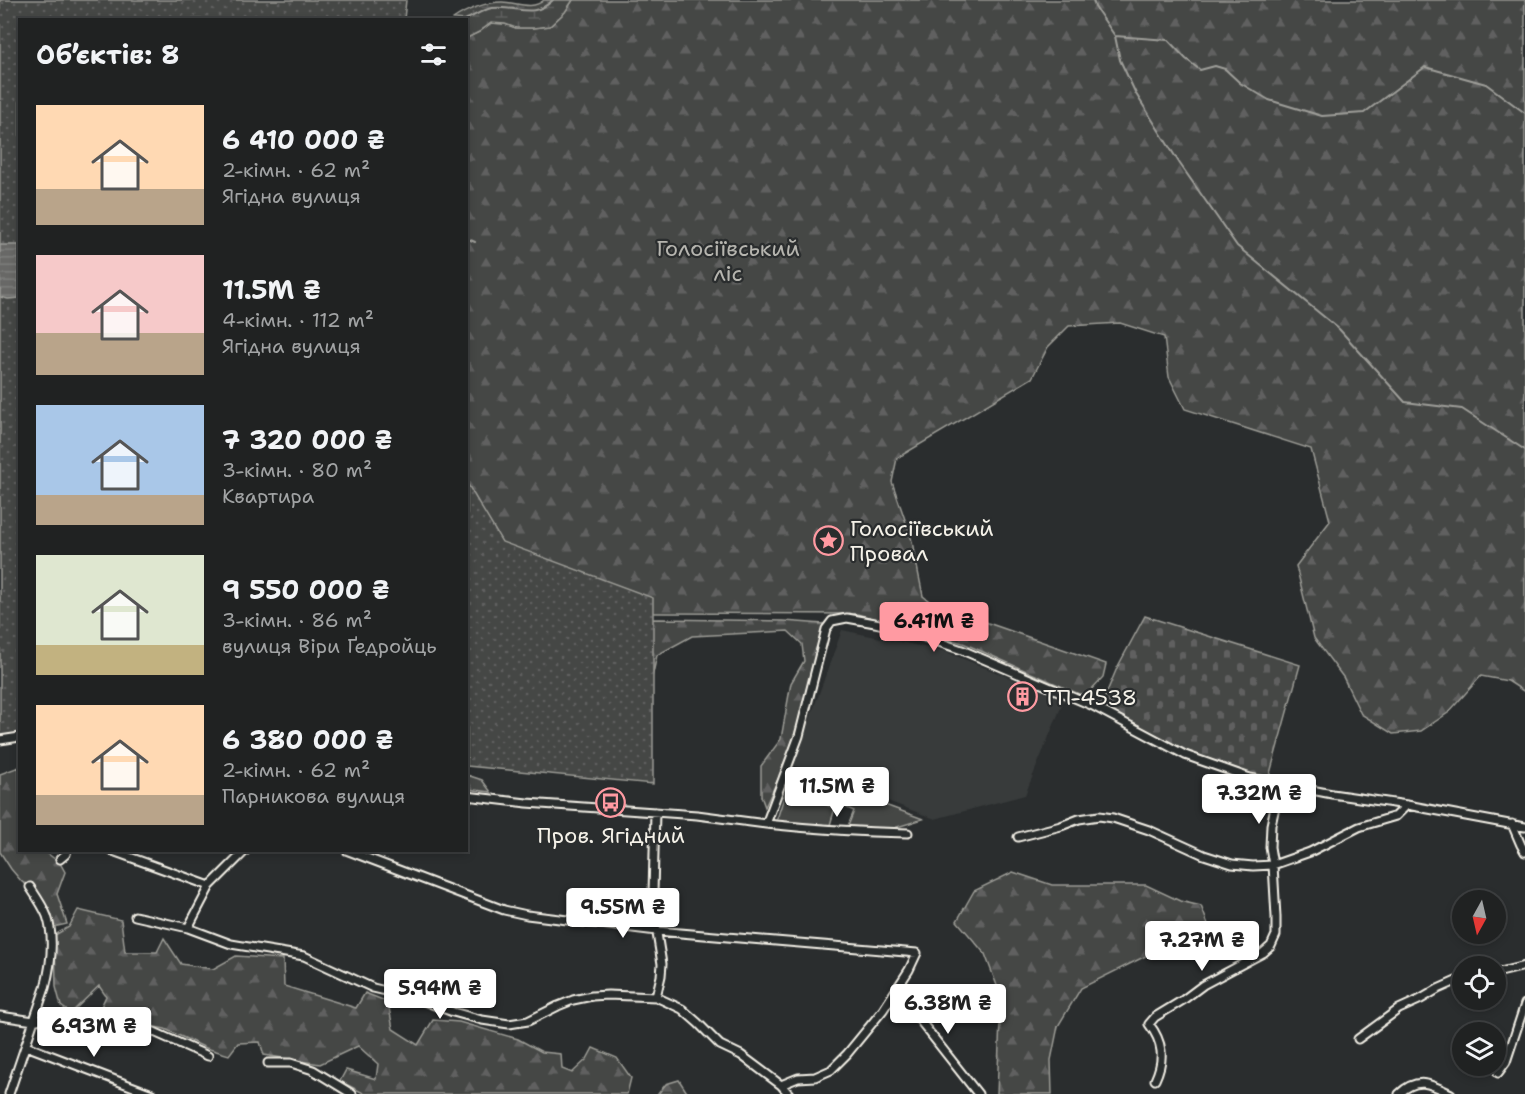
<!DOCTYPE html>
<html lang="uk">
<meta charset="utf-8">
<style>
body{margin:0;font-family:"Shantell Sans",sans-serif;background:#282a2a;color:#f1f3f6;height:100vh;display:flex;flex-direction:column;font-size:22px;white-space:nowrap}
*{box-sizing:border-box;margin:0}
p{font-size:20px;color:#a2a4a5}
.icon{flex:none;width:33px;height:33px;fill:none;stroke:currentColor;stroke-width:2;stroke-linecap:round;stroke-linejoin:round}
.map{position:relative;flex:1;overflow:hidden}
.panel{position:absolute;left:18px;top:18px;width:450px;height:834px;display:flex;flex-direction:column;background:#202222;border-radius:0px;box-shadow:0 3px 9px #0003,0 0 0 2px #3d3f40}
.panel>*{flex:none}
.needle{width:39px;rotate:188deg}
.fabs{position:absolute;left:1452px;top:890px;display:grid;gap:12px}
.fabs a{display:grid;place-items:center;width:54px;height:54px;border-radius:50%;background:#202222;box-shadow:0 3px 9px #0003,0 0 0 2px #3d3f40;font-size:30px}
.price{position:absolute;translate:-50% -51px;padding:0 14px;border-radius:6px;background:#fff;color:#222;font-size:20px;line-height:39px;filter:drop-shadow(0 2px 3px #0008)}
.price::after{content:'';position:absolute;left:50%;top:36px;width:18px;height:14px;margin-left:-9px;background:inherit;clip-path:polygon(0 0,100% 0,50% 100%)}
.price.active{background:#ff9aa2;color:#111}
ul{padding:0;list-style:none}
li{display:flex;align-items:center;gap:18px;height:150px;padding:0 18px}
li span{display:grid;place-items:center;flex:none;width:168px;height:120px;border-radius:0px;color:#555}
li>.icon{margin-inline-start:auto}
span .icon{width:72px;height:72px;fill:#fffc;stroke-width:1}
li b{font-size:26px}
h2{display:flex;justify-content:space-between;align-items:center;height:72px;padding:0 18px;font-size:26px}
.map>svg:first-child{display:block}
.built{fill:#373a3a}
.grass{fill:#444645;stroke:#9c9c96;stroke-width:1.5}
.forest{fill:url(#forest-firs);stroke:#9c9c96;stroke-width:1.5}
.wetland{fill:url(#wetland-marsh);stroke:#9c9c96;stroke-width:1.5}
.cemetery{fill:url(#cemetery-stones);stroke:#9c9c96;stroke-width:1.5}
.park{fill:url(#park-dots);stroke:#9c9c96;stroke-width:1.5}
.water{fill:url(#water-rules);stroke:#9f9f9a;stroke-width:1.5}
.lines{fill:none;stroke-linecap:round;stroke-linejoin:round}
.stream{stroke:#9f9f9a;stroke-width:2}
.minor-casing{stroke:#f4f1e8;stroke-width:11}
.minor{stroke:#2a2d2e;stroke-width:7}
.labels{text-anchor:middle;stroke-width:4.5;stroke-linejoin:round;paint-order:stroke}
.park-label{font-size:22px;fill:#b6b5af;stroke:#2a2d2e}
.poi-label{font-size:22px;fill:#f4f1e8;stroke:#2a2d2e;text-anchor:start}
</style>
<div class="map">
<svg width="1525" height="1094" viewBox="0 0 1525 1094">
<defs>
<pattern id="forest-firs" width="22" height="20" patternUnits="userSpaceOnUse" patternTransform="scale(1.5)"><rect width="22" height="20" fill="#444645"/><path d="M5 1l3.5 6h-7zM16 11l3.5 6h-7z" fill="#606160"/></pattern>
<pattern id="wetland-marsh" width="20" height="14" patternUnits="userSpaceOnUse" patternTransform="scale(1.5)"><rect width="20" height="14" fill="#444645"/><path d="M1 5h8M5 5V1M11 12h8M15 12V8" fill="none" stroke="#606160"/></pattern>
<pattern id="cemetery-stones" width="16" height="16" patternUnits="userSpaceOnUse" patternTransform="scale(1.5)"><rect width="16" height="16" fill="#444645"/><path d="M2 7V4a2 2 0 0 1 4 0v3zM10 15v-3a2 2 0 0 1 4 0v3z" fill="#606160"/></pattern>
<pattern id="park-dots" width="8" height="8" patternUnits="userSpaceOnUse" patternTransform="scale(1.5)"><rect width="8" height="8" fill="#444645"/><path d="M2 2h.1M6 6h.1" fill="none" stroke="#606160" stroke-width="1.8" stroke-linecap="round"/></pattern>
<pattern id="water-rules" width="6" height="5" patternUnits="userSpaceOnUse" patternTransform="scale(1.5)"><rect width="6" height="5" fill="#676866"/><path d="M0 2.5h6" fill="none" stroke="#7d7e7c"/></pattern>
</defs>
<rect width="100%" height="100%" fill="#2a2d2e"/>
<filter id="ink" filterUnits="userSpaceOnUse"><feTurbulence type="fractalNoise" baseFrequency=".0167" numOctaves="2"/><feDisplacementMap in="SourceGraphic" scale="12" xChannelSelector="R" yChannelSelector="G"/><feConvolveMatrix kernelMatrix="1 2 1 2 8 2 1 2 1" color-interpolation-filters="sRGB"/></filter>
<g filter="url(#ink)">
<path class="built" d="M842,630L944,651L1064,700L1025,795L935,819L793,765Z"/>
<path class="grass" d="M786,791L835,808L830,825L776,822Z
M851,797L866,798L923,819L894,828L859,829L848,826L854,811L843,806V802Z"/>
<path class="forest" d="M573,0H1525V692L1508,681L1481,676L1448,713L1421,731L1393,734L1361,714L1343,677L1314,638L1296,566L1330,521L1311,449L1185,409L1169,377L1164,337L1120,323L1069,326L1048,347L1032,378L897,458L892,482L911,537L923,596L933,604L1106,664L1103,677L1087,694H1079L963,643L857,614L467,612L466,38L479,32L491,23L505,24L516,28H533L550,26L565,12Z
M660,619L784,621L823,624L821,643L798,723L785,764L765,807L761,796V766L781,739L791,683L804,661L802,644L788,631L692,636L657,655L646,706L466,621Z
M19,767L20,850L44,851L60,863L65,872L57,894L67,924L49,928L30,887L22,882L11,869L0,852V774Z
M467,775L482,780L491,792L467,789Z
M1013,872L1052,885H1146L1180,901L1201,906L1209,927L1180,939L1081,988L1058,1026L1051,1060L1052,1094H997L1001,996L985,954L957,921L974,891Z
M78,910L121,920L125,952H157L164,938L181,964L213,969L236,956L283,959L284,986L356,1008L365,993L388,1002L393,1029L418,1045L433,1020L459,1022L518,1039L542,1052L561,1054L562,1069L572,1073L587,1059L593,1048L617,1058L631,1078L627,1094H365L340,1081L346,1070L376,1079L378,1064L358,1046L320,1064L264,1055L260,1042L238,1043L229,1055L206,1048L165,1029L140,1024H116L95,1020L106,996L99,986L71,1013L61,1006L56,987L55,935L69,927Z
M679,1080L688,1094H658L666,1084Z"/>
<path class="wetland" d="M544,0H573L565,12L550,26L533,28H516L505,24L491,23L479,32L467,38L466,20L453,19C466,10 486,2 502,2C516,2 532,11 544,0Z"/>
<path class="cemetery" d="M1145,616L1300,665L1269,777L1251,775L1187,751L1101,706L1117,668Z"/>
<path class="park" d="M0,0H406L404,19L20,20V733L0,736Z
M467,483L502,542L653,598V784L467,766Z"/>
<path class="water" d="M0,245H19V298L8,299L0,297Z"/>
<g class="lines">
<path class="stream" d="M1093,0L1095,7L1115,36L1120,60L1136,94L1180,164L1237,246L1339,329L1405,402L1462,409L1525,450
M465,20C474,16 484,9 492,8C517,5 532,20 553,0
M1115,36L1168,40L1186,59L1200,70L1215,66L1225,69L1240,83L1269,100L1322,116L1364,113L1425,67L1486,84L1525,113
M466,238L475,242"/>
<defs>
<path id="minor" d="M0,740L20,737
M466,796L527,803L697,815L766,824L799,736L826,629L832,621L847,618L875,623L907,631L962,650L1091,705L1185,755L1250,778L1332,794L1407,805L1525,827
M655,812L653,893L655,921L662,964L661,976L656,997
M766,824C813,829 860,832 908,833
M1512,824L1521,845L1525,852
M1018,837L1061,826L1079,819L1099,816L1113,818L1149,830L1204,855L1232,864L1253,866L1273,865L1310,852L1359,827L1396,816L1407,805
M110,850L210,886
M346,850L504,910L527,915L657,931L917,953L909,970L883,1010L847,1054L831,1070L815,1077L798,1078L781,1085
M60,859L66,854L67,850
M135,916L188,928L231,944L304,956L373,988L416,998L453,1012L482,1020L509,1024L528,1021L558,1006L573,1000L592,996L608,995L656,997L682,1009L698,1023L720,1045L741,1055L781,1085L789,1094
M188,928L210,886L246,850
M1496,973L1525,966
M896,990L978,1094
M0,1016L34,1021L41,1019L90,1026L126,1029H142L154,1032L208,1056
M1358,1039L1399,1009L1421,999L1438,989L1456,981L1462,980
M26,1046L152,1094
M268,1063H291L313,1070L352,1094
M1498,1073L1506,1062L1525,1004
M1155,1080C1165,1059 1163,1042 1149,1024L1155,1017L1183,1000L1203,985L1263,953L1271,946L1276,935V917L1273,865L1270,847L1271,825L1280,784
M9,1094L45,988C51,965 55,939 47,916C43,906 36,896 30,887
M1399,1094C1418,1076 1431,1084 1451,1094"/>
</defs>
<use href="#minor" class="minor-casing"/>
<use href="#minor" class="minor"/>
</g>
</g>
<defs>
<symbol id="sight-ring" viewBox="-11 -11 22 22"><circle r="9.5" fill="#2a2d2e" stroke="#ff9aa2" stroke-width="1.5"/><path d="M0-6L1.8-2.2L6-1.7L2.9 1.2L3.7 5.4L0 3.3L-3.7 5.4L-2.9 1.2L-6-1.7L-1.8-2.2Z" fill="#ff9aa2"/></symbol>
<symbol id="building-ring" viewBox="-11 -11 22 22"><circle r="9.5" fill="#2a2d2e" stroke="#ff9aa2" stroke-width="1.5"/><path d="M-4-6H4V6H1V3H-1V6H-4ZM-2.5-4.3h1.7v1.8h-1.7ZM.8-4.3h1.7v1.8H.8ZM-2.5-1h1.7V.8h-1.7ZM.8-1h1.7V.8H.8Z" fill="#ff9aa2"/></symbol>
<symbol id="bus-ring" viewBox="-11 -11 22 22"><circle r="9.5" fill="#2a2d2e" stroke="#ff9aa2" stroke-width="1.5"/><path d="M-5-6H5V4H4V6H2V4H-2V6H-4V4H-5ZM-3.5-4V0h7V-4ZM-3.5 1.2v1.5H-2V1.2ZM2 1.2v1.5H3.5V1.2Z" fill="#ff9aa2"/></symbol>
</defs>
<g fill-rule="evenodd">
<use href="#sight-ring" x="812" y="524" width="33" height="33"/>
<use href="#building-ring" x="1006" y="680" width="33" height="33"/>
<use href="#bus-ring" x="594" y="786" width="33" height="33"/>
</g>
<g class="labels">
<g class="park-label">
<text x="728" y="256">Голосіївський<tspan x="728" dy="25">ліс</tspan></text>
</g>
<g class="poi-label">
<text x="850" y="536">Голосіївський<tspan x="850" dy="25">Провал</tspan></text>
<text x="1043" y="705">ТП-4538</text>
<text x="611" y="843" text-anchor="middle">Пров. Ягідний</text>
</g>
</g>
</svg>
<div class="fabs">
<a><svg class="needle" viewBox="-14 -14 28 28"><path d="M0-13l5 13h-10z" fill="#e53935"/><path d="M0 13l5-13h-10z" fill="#a2a4a5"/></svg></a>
<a><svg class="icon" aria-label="locate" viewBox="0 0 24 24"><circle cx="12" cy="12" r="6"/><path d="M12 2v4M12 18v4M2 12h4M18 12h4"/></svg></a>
<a><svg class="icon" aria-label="layers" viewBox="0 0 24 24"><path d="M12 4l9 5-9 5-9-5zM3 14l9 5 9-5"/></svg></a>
</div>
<b class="price active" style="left:934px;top:653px">6.41M ₴</b>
<b class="price" style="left:837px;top:818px">11.5M ₴</b>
<b class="price" style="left:1259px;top:825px">7.32M ₴</b>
<b class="price" style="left:623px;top:939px">9.55M ₴</b>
<b class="price" style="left:1202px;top:972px">7.27M ₴</b>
<b class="price" style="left:440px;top:1020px">5.94M ₴</b>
<b class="price" style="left:948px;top:1035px">6.38M ₴</b>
<b class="price" style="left:94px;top:1058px">6.93M ₴</b>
<section class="panel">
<h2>Об’єктів: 8<svg class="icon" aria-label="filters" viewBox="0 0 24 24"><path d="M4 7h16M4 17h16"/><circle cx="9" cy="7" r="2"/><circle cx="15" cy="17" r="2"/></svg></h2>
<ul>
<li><span style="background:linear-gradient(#ffd9b3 70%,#b9a48a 0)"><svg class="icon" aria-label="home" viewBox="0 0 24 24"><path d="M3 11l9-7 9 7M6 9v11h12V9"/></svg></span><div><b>6 410 000 ₴</b><p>2-кімн. · 62 m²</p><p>Ягідна вулиця</p></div></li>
<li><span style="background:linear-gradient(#f6c9c9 65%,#b9a48a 0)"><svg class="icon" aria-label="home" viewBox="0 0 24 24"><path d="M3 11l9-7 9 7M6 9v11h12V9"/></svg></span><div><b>11.5M ₴</b><p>4-кімн. · 112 m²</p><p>Ягідна вулиця</p></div></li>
<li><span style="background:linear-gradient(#a9c7e8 75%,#b9a48a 0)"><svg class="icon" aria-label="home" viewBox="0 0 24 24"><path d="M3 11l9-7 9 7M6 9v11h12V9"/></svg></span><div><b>7 320 000 ₴</b><p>3-кімн. · 80 m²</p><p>Квартира</p></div></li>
<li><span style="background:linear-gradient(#dfe7d0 75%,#c2b280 0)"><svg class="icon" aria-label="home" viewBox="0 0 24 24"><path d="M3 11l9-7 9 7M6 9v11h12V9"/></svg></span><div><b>9 550 000 ₴</b><p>3-кімн. · 86 m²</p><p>вулиця Віри Ґедройць</p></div></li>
<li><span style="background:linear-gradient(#ffd9b3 75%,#b9a48a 0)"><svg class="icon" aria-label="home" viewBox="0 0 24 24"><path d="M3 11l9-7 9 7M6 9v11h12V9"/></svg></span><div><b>6 380 000 ₴</b><p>2-кімн. · 62 m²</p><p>Парникова вулиця</p></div></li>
</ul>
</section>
</div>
